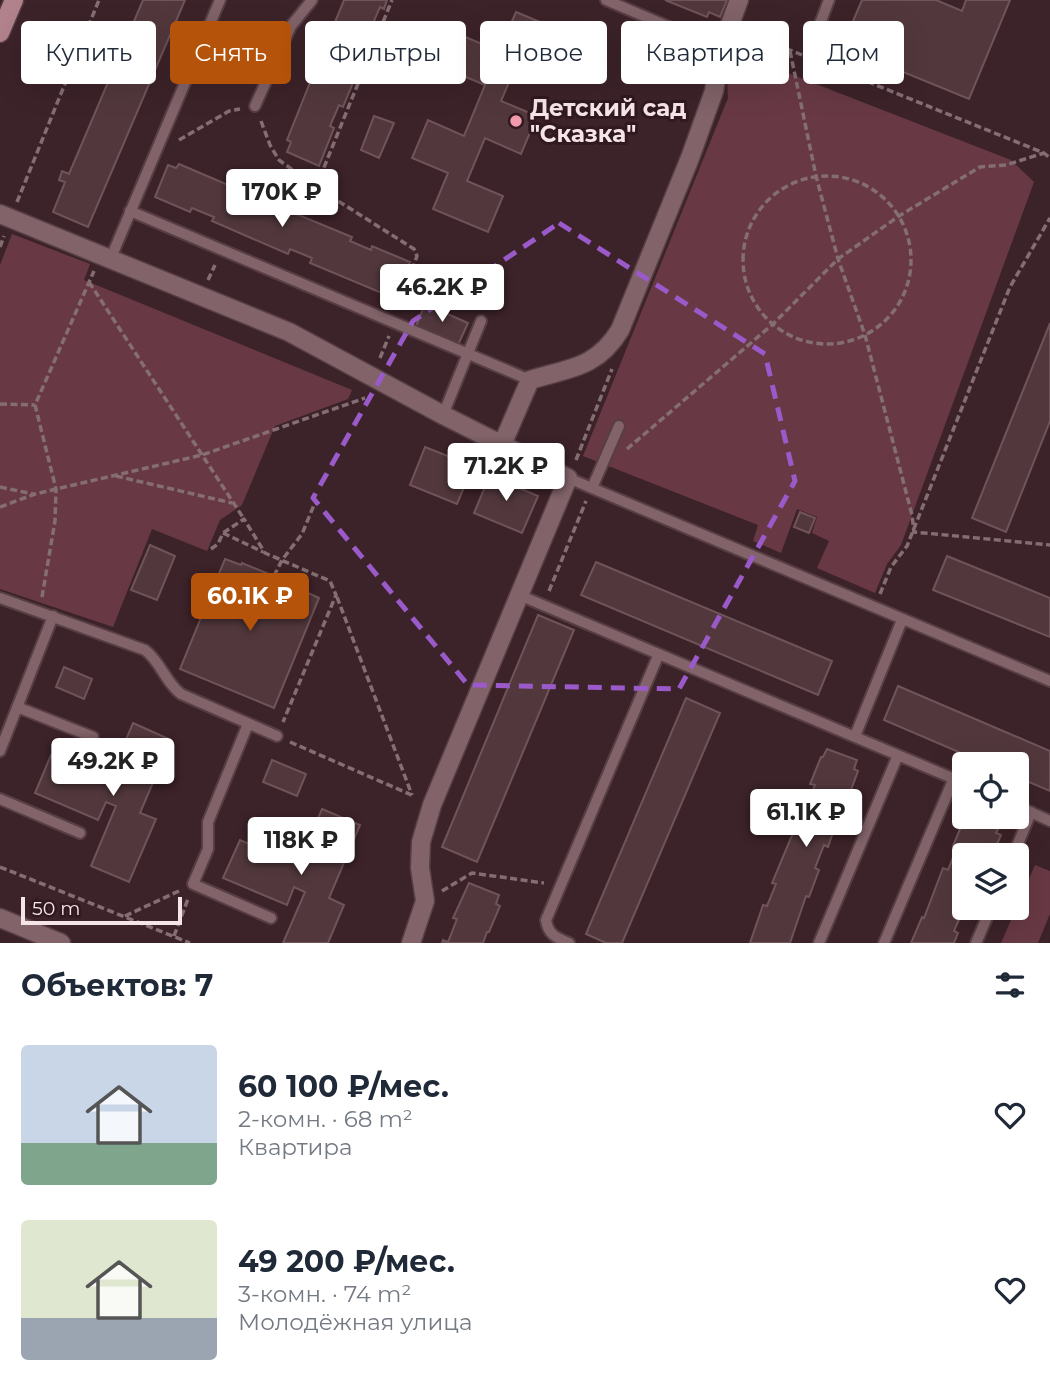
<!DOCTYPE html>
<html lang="ru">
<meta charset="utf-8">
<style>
body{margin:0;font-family:Montserrat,sans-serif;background:#f2f2f3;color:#1f2937;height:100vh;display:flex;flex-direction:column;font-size:26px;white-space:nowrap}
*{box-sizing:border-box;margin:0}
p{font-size:23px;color:#747a83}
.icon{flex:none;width:38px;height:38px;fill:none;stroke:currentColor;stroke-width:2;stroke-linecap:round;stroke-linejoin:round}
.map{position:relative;height:943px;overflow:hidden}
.side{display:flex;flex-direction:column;background:#fff;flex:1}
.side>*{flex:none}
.banner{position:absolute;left:21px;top:21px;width:1008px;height:63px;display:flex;gap:14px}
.buttons{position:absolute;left:952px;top:752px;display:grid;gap:14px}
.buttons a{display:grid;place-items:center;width:77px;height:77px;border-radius:7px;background:#fff;box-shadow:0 7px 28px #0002;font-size:35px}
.scale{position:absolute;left:21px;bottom:18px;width:161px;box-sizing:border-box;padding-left:7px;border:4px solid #f6e5e8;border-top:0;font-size:19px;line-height:24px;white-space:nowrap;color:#f6e5e8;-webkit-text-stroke:5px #311a1f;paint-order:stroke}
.price{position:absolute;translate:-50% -60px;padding:0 16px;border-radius:7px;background:#fff;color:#222;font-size:23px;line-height:46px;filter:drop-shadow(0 2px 4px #0008)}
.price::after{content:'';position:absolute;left:50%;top:42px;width:21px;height:16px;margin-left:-10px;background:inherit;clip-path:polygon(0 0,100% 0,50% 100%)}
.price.selected{background:#b45309;color:#fff}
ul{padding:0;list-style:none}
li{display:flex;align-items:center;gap:21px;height:175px;padding:0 21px}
li span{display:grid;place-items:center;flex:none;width:196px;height:140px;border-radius:7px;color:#555}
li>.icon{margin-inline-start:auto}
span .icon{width:84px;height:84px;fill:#fffc;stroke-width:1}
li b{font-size:30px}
h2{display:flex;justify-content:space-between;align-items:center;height:84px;padding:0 21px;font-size:30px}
.tag{padding:0 24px;border-radius:7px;background:#fff;box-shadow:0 7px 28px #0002;font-size:24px;line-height:63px}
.tag.selected{background:#b45309;color:#fff}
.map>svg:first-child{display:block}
.green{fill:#683944}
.building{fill:#52383d;stroke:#70545a;stroke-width:2}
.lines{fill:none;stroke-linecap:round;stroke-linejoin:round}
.service-casing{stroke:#563e44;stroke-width:14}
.minor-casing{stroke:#563e44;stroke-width:21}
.tertiary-casing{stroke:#563e44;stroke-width:21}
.secondary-casing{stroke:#563e44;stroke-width:21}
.path{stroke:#846e73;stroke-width:3.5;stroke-dasharray:7 3.5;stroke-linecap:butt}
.service{stroke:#816369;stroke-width:10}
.minor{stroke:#816369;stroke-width:18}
.tertiary{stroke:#816369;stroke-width:18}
.secondary{stroke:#b2828c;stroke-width:18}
.marked{fill:none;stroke:#9a5ac9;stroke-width:5;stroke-dasharray:14 9;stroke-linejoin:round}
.poi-dot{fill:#f29aad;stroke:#311a1f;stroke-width:2.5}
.labels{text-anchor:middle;stroke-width:6;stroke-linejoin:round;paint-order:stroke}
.poi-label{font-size:23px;font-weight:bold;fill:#f6e5e8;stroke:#311a1f;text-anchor:start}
</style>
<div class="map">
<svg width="1050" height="943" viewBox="0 0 1050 943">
<rect width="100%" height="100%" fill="#3c2329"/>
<path class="green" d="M736,53L1011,160L1034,182L901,545L887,564L875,593L817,568L829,541L812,533L817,517L797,509L781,553L753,541L758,525L583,456L728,98L727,78Z
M12,234L90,264L84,280L352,390L348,399L275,426L242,505L220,520L207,551L152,529L113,627L0,589V265Z
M1035,865L1050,871V914L1038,943H1001Z"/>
<path class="building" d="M143,0H185L88,227L53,212L65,182L59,180L62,171L69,174Z
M344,0H387L384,9L380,7L370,30L374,32L343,107L339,105L330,126L334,128L319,166L287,152L291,142L287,140L317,65L322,67L331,45L326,44Z
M665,0H727L720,17L709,12L707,17Z
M862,0H936L962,11L966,0H1010L969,99L842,47Z
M516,12L571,35L554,75L519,59L501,101L537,116L521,154L485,138L467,181L503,196L488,232L433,209L448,173L412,158L428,120L464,136L485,85L449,70L463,36L499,51Z
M374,116L394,123L379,158L361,150Z
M179,164L254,196L252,200L275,210L277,206L352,237L350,241L371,250L372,246L410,262L397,294L386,289L384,294L310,263L312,258L290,249L288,254L212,221L214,217L192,208L190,212L155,197L168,165L176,168Z
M425,304L468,323L458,345L416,326Z
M1050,323V421L1006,532L972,518Z
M425,447L473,466L457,504L410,485Z
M512,473L524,478L519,488L538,496L522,533L474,513L490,475L508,482Z
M800,512L815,518L809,533L794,527Z
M150,545L175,556L157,600L131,590Z
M947,556L1050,598V637L933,590Z
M225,559L241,565L242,563L305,589L304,591L319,598L274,708L180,669Z
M596,562L832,661L818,695L581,595Z
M538,615L574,630L477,862L442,847Z
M64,667L92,679L84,699L56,687Z
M898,686L1050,751V791L1017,777V765H989L884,720Z
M686,698L720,713L622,943H606L586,934Z
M133,723L171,740L140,813L156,819L129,882L91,866L116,806L106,802L98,820L35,793L51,755L109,780Z
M827,749L857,760L854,769L858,771L848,798L845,797L828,847L824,845L815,868L819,870L809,897L806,896L790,943H750L763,905L767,906L776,884L772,883L793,833L791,832L802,806L806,807L815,785L810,784L821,757H823Z
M272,760L306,774L297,796L263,782Z
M322,809L360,825L329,898L344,905L328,943H283L305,892L294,887L287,905L223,878L240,840L298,865Z
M968,817H983L1000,825L996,833L1001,835L992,856H964V908L954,931L958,933L954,943H911L922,917L924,918L943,868L948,870L957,848L953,846L964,819L966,820Z
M469,883L499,895L496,904L500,906L489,932H487L483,943H442L443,940L448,942L457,919L453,918Z"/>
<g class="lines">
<defs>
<path id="service" d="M606,0L721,49
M813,42L829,0
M255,106L291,26L312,0
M130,211L530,380
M110,260L220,0
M443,415L481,321
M568,478L1050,681
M592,488L619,426
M519,595L964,783
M0,598L145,650C161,662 165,682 181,694L277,736
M17,707L93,737
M248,724L208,822V849L193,884L271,918
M855,736L902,620
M0,751L53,616
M0,799L80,833
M1017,806L1050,821
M1013,856L1031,812
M569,943C557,938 548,935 546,920L658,656
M819,943L898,755
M884,943L954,778
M976,943L991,908"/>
<path id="minor" d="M0,214L289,332L443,415L568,478L432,805L421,842L420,868L425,901L411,943
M502,445L530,380C569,368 597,368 620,330L690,158L714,91L721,49L739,0"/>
<path id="tertiary" d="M0,918L61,943"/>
<path id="secondary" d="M0,33L14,0"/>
</defs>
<use href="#service" class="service-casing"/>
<use href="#minor" class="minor-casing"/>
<use href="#tertiary" class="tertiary-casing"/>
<use href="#secondary" class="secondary-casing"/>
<path class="path" d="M747,33L802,55
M790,51L816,176L838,259L865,335L912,515L914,532L1050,545
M809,58L1044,153L1050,158
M261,121L270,145L279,160L316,187L414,249L417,256L398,309
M179,140L229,111L240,109
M743 260a84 84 0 1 1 168 0a84 84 0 1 1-168 0Z
M316,187L392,0
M17,202L99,0
M0,247L4,236
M208,280L215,265
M89,282L244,519
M380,358L389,336
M0,404L35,405
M627,449L773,324L838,259L899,216L980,167L1006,165L1044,153
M576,460L612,369
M116,476L232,503
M0,487L33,494
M0,507L35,494L202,455L365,398
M223,533L263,552
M211,549L218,544L223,533L244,519L265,553L330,581L336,595L283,722
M274,576L282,560L302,534L314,505
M549,591L586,501
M880,594L891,567L907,546L1010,287L1050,218
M42,597L55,521L56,489L35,405L94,271
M337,597L412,795
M290,742L414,796
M0,867L190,943
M442,891L472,873L544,883
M125,916L179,891
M174,936L188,899"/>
<use href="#service" class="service"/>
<use href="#minor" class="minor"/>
<use href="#tertiary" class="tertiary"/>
<use href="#secondary" class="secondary"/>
</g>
<path class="marked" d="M559,223L765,354L795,481L679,689L468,685L313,498L413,321Z"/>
<circle class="poi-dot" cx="516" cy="121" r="7"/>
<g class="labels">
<g class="poi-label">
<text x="530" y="116">Детский сад<tspan x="530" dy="26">"Сказка"</tspan></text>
</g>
</g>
</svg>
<div class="buttons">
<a><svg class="icon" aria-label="locate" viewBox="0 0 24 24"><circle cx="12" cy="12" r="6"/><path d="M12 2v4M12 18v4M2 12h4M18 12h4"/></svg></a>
<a><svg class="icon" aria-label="layers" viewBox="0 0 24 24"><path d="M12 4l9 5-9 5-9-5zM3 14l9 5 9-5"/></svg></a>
</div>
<div class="scale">50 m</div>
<b class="price" style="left:282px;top:229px">170K ₽</b>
<b class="price" style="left:442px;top:324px">46.2K ₽</b>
<b class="price" style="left:506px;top:503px">71.2K ₽</b>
<b class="price selected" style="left:250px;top:633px">60.1K ₽</b>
<b class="price" style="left:113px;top:798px">49.2K ₽</b>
<b class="price" style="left:806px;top:849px">61.1K ₽</b>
<b class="price" style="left:301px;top:877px">118K ₽</b>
<div class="banner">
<a class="tag">Купить</a>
<a class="tag selected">Снять</a>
<a class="tag">Фильтры</a>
<a class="tag">Новое</a>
<a class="tag">Квартира</a>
<a class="tag">Дом</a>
</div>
</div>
<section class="side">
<h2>Объектов: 7<svg class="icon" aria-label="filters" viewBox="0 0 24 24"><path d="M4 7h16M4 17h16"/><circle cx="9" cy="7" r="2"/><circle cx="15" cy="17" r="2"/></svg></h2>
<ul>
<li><span style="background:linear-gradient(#c9d6e8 70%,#7fa58c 0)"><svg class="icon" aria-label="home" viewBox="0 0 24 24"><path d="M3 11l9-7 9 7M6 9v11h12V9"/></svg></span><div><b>60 100 ₽/мес.</b><p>2-комн. · 68 m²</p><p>Квартира</p></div><svg class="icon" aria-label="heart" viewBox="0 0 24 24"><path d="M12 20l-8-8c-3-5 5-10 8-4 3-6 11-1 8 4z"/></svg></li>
<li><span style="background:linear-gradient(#dfe7d0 70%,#9aa5b1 0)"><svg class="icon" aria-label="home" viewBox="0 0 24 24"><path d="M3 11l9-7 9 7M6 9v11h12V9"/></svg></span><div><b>49 200 ₽/мес.</b><p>3-комн. · 74 m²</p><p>Молодёжная улица</p></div><svg class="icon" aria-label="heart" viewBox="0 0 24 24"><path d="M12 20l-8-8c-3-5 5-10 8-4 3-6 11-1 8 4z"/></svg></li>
</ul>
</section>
